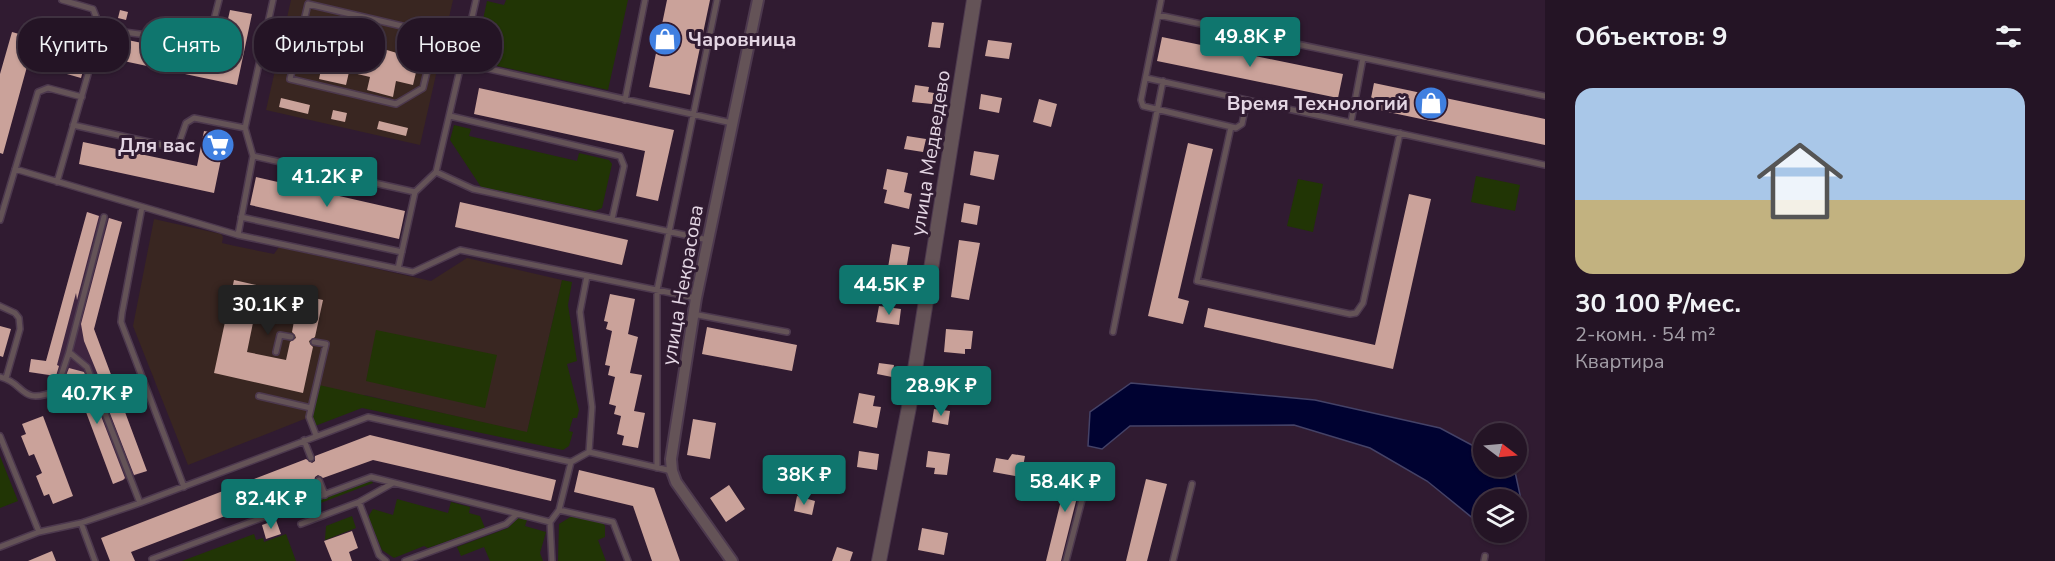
<!DOCTYPE html>
<html lang="ru">
<meta charset="utf-8">
<style>
body{margin:0;font-family:"Nunito Sans",sans-serif;background:#302132;color:#f1f3f6;height:100vh;display:flex;flex-direction:column;font-size:22px;white-space:nowrap}
*{box-sizing:border-box;margin:0}
p{font-size:20px;color:#a39ea7}
.icon{flex:none;width:33px;height:33px;fill:none;stroke:currentColor;stroke-width:2;stroke-linecap:round;stroke-linejoin:round}
.map{position:relative;flex:1;overflow:hidden}
.panel{display:flex;flex-direction:column;background:#241425;width:510px}
.panel>*{flex:none}
.hud{position:absolute;left:18px;top:18px;width:570px;height:54px;display:flex;gap:12px}
.needle{width:39px;rotate:106deg}
.tools{position:absolute;left:1473px;top:423px;display:grid;gap:12px}
.tools a{display:grid;place-items:center;width:54px;height:54px;border-radius:50%;background:#241425;box-shadow:0 2px 4px #0004,0 0 0 2px #413342;font-size:30px}
.price{position:absolute;translate:-50% -51px;padding:0 14px;border-radius:6px;background:#0f766e;color:#fff;font-size:20px;line-height:39px;filter:drop-shadow(0 2px 3px #0008)}
.price::after{content:'';position:absolute;left:50%;top:36px;width:18px;height:14px;margin-left:-9px;background:inherit;clip-path:polygon(0 0,100% 0,50% 100%)}
.price.active{background:#222;color:#fff}
ul{padding:0;list-style:none}
li{display:grid;align-content:center;gap:12px;height:318px;padding:0 30px}
li span{display:grid;place-items:center;height:186px;border-radius:18px;color:#555}
li>.icon{margin-inline-start:auto}
span .icon{width:108px;height:108px;fill:#fffc;stroke-width:1}
li b{font-size:26px}
h2{display:flex;justify-content:space-between;align-items:center;height:72px;padding:0 30px;font-size:26px}
.tag{padding:0 21px;border-radius:24px;background:#241425;box-shadow:0 2px 4px #0004,0 0 0 2px #413342;font-size:21px;line-height:54px}
.tag.active{background:#0f766e;color:#fff}
main{display:flex;flex:1;min-height:0}
.map>svg:first-child{display:block}
.built{fill:#3f2540}
.education{fill:#392621}
.green{fill:#213505}
.water{fill:#000231;stroke:#444267;stroke-width:1.5}
.building{fill:#caa29a;fill-rule:evenodd}
.lines{fill:none;stroke-linecap:round;stroke-linejoin:round}
.service-casing{stroke:#4d394e;stroke-width:8}
.minor-casing{stroke:#4d394e;stroke-width:14}
.tertiary-casing{stroke:#4d394e;stroke-width:16}
.service{stroke:#645357;stroke-width:5}
.minor{stroke:#645357;stroke-width:10}
.tertiary{stroke:#645357;stroke-width:14}
.labels{text-anchor:middle;stroke-width:6;stroke-linejoin:round;paint-order:stroke}
.poi-label{font-size:20px;font-weight:bold;fill:#e4d6e4;stroke:#301b31;text-anchor:end}
.street-label{font-size:20px;fill:#e4d6e4;stroke:#301b31}
</style>
<main>
<div class="map">
<svg width="1545" height="561" viewBox="0 0 1545 561">
<rect width="100%" height="100%" fill="#301b31"/>
<path class="built" d="M87,212L122,222L94,329L147,471L113,484L74,380L29,372L31,359L46,361Z"/>
<path class="education" d="M291,0H453L420,145L266,110Z
M154,219L221,234L223,237L222,243L235,246L274,254L279,247L431,281L467,258L562,280L527,433L365,395L188,465L133,326Z"/>
<path class="green" d="M506,0H628L608,90L474,61L487,1L504,5Z
M454,125L471,129L469,136L577,161L579,153L609,160L612,164L602,208L595,211L481,187L450,140Z
M1476,176L1520,185L1515,211L1471,202Z
M1298,179L1323,184L1313,232L1287,226Z
M562,280L572,282L568,305L577,361L567,364L579,410L577,418H573L569,431L573,432L569,446L563,450L362,408L315,426L311,417L319,385L527,432Z
M376,330L497,355L485,408L366,381Z
M0,456L18,501L0,508Z
M371,479L373,483L318,504L317,500Z
M397,499L448,513L451,502L470,507L469,513L480,516L485,528L428,548L424,546L394,558L382,550L368,517L373,509L393,515Z
M352,516L356,528L325,540L326,526Z
M572,516L602,522L605,526V537L598,540L606,561H558L559,524Z
M518,518L527,520L525,526L546,532L540,553L543,561H490L484,547L461,556L457,547L508,528Z
M254,534L256,540L263,538L264,542L286,534L296,561H182Z"/>
<path class="water" d="M1131,383L1315,400L1440,428L1483,451L1484,466L1514,467L1522,504L1517,510L1516,500H1484L1483,525L1480,524L1427,481L1370,448L1294,425L1130,426L1102,449L1088,446L1090,412Z"/>
<path class="building" d="M667,0H710L690,95L649,87Z
M120,10L128,12L126,20L118,18Z
M230,10L252,14L237,85L114,59L118,38L219,59Z
M316,19L383,36L380,48L397,53L401,38L423,43L413,85L396,81L393,97L367,90L370,77L349,72L346,85L319,79L322,65L306,61Z
M932,22L944,23L940,48L928,47Z
M12,32L88,53L81,78L28,63L3,154L0,153V74Z
M1162,37L1343,74L1338,98L1157,61Z
M988,40L1012,43L1009,59L985,56Z
M1374,83L1545,119V145L1369,108Z
M915,85L929,87L928,92L934,93L932,104L912,102Z
M479,88L674,130L658,201L636,196L645,151L474,114Z
M981,94L1002,98L999,113L979,109Z
M281,98L310,105L308,114L279,107Z
M1039,99L1057,104L1051,127L1033,122Z
M333,110L347,113L345,122L331,119Z
M379,121L408,128L406,136L377,129Z
M204,131L226,135L214,193L79,164L83,142L197,166Z
M907,136L926,139L923,152L904,149Z
M1188,143L1213,149L1178,298L1189,301L1183,324L1148,316Z
M974,151L999,155L994,180L970,175Z
M887,169L908,173L904,192L912,194L909,209L884,203L887,190L883,189Z
M256,177L405,211L399,239L250,205Z
M1409,194L1431,199L1393,369L1204,327L1208,308L1375,345Z
M460,202L628,240L622,265L455,227Z
M964,203L980,206L977,225L961,222Z
M87,212L99,216L77,300L76,293L57,365L59,366L56,376L29,372L31,359L46,361Z
M109,218L122,222L94,329L147,471L134,475L95,375H98L84,341L81,324Z
M959,240L980,243L969,300L951,297Z
M892,244L910,247L903,288L885,285Z
M234,280L323,300L315,337L309,341L310,344L313,347L303,393L214,373ZM255,313L294,321L292,332L295,335L296,338L290,342L286,360L247,352Z
M610,294L635,299L628,334L638,337L630,373L642,375L634,411L645,413L638,448L622,445L624,436L617,434L621,416L614,414L616,406L609,404L615,377L608,375L610,366L605,365L612,331L606,329L608,322L604,321Z
M879,306L901,309L899,325L876,322Z
M0,326L11,329L3,357L0,356Z
M707,327L797,345L792,371L702,354Z
M946,329L973,331L971,349H965V354L944,352Z
M879,363L894,365L892,377L877,374Z
M69,368L84,372L125,478L123,480L113,484L74,380L65,378Z
M943,369L965,371L964,389L942,387Z
M859,393L875,396L873,406L881,407L877,428L853,423Z
M934,409L950,411L948,425L932,422Z
M43,416L73,496L53,504L49,494L44,496L36,476L42,473L34,454L29,456L21,436L26,434L22,424Z
M693,419L716,423L710,459L687,455Z
M370,435L556,480L551,501L373,460L323,478L318,475L315,477L314,482L131,552L135,561H110L101,538L306,459L312,463L315,461V456Z
M859,451L879,454L877,470L857,467Z
M928,451L950,454L947,475L934,474L935,468L926,467Z
M1012,454L1025,456L1021,477L993,472L996,458L1008,460Z
M1070,464L1085,467L1074,509L1061,561H1046Z
M579,470L654,488L680,561H652L633,506L574,492Z
M1146,479L1167,484L1147,561H1126Z
M729,485L745,509L726,522L710,498Z
M797,496L815,501L812,515L794,511Z
M314,504L317,512L305,516L302,508Z
M276,520L281,534L266,539L262,525Z
M922,528L948,533L944,555L918,550Z
M352,531L358,548L349,552L352,561H332L324,541Z
M837,547L853,552L850,561H832Z
M52,551L56,561H28Z"/>
<g class="lines">
<defs>
<path id="service" d="M273,0L245,128L253,156L238,235L413,272L460,250L696,298
M1161,0L1141,100L1143,106L1236,128L1242,124L1247,100
M308,4L436,34L423,88L396,104L290,79Z
M1158,15L1545,96
M101,29L200,42L210,35L219,0
M266,33L299,40
M430,60L461,67
M462,63L732,123
M1146,78L1545,165
M625,100L645,0
M450,116L620,156L624,166L612,219
M1351,122L1363,58
M73,125L171,147L179,143L186,123L194,118L245,128
M1231,127L1197,281L1350,314L1356,313L1363,303L1400,133
M253,156L415,192
M15,169L238,235
M436,172L473,189L708,240
M57,182L101,29L93,9L62,0
M142,207L122,313L121,322L184,487
M241,217L402,252
M0,220L38,92L48,88L82,97
M398,269L415,192L436,172L476,0
M587,276L580,312L592,407L589,452
M0,306L15,313L19,318L20,329L6,378
M693,314L787,332
M1113,332L1163,81
M314,342L326,344L309,417L316,435
M69,352L87,367L140,503
M276,352L280,335L291,337
M0,377C26,383 19,406 56,391L69,352L104,217
M259,396L311,408
M0,436L39,532
M304,440L311,458
M657,468V290L717,0
M319,480L325,495
M359,502L379,555L386,561
M559,510L613,522L628,561
M81,523L95,561
M301,524L359,502L393,483
M0,547L39,532L81,523L140,503L368,417L571,462L589,452L672,471
M153,561L152,559L371,477L550,522
M405,561L506,524L517,514
M552,561L550,522L559,510L571,462
M1066,561L1090,469
M1173,561L1192,484
M1484,561L1485,556"/>
<path id="minor" d="M732,561L676,482L672,471L671,459L696,298L758,0"/>
<path id="tertiary" d="M879,561L909,407L974,0"/>
</defs>
<use href="#service" class="service-casing"/>
<use href="#minor" class="minor-casing"/>
<use href="#tertiary" class="tertiary-casing"/>
<use href="#service" class="service"/>
<use href="#minor" class="minor"/>
<use href="#tertiary" class="tertiary"/>
</g>
<defs>
<symbol id="shop-disc" viewBox="-11 -11 22 22"><circle r="9.5" fill="#3f7fe0" stroke="#301b31"/><path d="M-5-2.5h2.3a2.7 3.5 0 0 1 5.4 0H5L5.5 6h-11ZM-1.5-2.5h3a1.5 2.3 0 0 0-3 0Z" fill="#fff"/></symbol>
<symbol id="supermarket-disc" viewBox="-11 -11 22 22"><circle r="9.5" fill="#3f7fe0" stroke="#301b31"/><path d="M-6-5.5h2.5l.6 2H6L4.5 2H-2.5L-4.4-4H-6ZM-1.5 3.2a1.3 1.3 0 1 0 .1 0ZM3 3.2a1.3 1.3 0 1 0 .1 0Z" fill="#fff"/></symbol>
</defs>
<g fill-rule="evenodd">
<use href="#shop-disc" x="646" y="20" width="38" height="38"/>
<use href="#shop-disc" x="1412" y="84" width="38" height="38"/>
<use href="#supermarket-disc" x="199" y="126" width="38" height="38"/>
</g>
<g class="labels">
<g class="poi-label">
<text x="688" y="46" text-anchor="start">Чаровница</text>
<text x="1408" y="110">Время Технологий</text>
<text x="195" y="152">Для вас</text>
</g>
<g class="street-label">
<text transform="translate(930 153) rotate(-81)" y="7">улица Медведево</text>
<text transform="translate(682 285) rotate(-80)" y="7">улица Некрасова</text>
</g>
</g>
</svg>
<div class="tools">
<a><svg class="needle" viewBox="-14 -14 28 28"><path d="M0-13l5 13h-10z" fill="#e53935"/><path d="M0 13l5-13h-10z" fill="#a39ea7"/></svg></a>
<a><svg class="icon" aria-label="layers" viewBox="0 0 24 24"><path d="M12 4l9 5-9 5-9-5zM3 14l9 5 9-5"/></svg></a>
</div>
<b class="price" style="left:1250px;top:68px">49.8K ₽</b>
<b class="price" style="left:327px;top:208px">41.2K ₽</b>
<b class="price" style="left:889px;top:316px">44.5K ₽</b>
<b class="price active" style="left:268px;top:336px">30.1K ₽</b>
<b class="price" style="left:941px;top:417px">28.9K ₽</b>
<b class="price" style="left:97px;top:425px">40.7K ₽</b>
<b class="price" style="left:804px;top:506px">38K ₽</b>
<b class="price" style="left:1065px;top:513px">58.4K ₽</b>
<b class="price" style="left:271px;top:530px">82.4K ₽</b>
<div class="hud">
<a class="tag">Купить</a>
<a class="tag active">Снять</a>
<a class="tag">Фильтры</a>
<a class="tag">Новое</a>
</div>
</div>
<section class="panel">
<h2>Объектов: 9<svg class="icon" aria-label="filters" viewBox="0 0 24 24"><path d="M4 7h16M4 17h16"/><circle cx="9" cy="7" r="2"/><circle cx="15" cy="17" r="2"/></svg></h2>
<ul>
<li><span style="background:linear-gradient(#a9c7e8 60%,#c2b280 0)"><svg class="icon" aria-label="home" viewBox="0 0 24 24"><path d="M3 11l9-7 9 7M6 9v11h12V9"/></svg></span><div><b>30 100 ₽/мес.</b><p>2-комн. · 54 m²</p><p>Квартира</p></div></li>
</ul>
</section>
</main>
